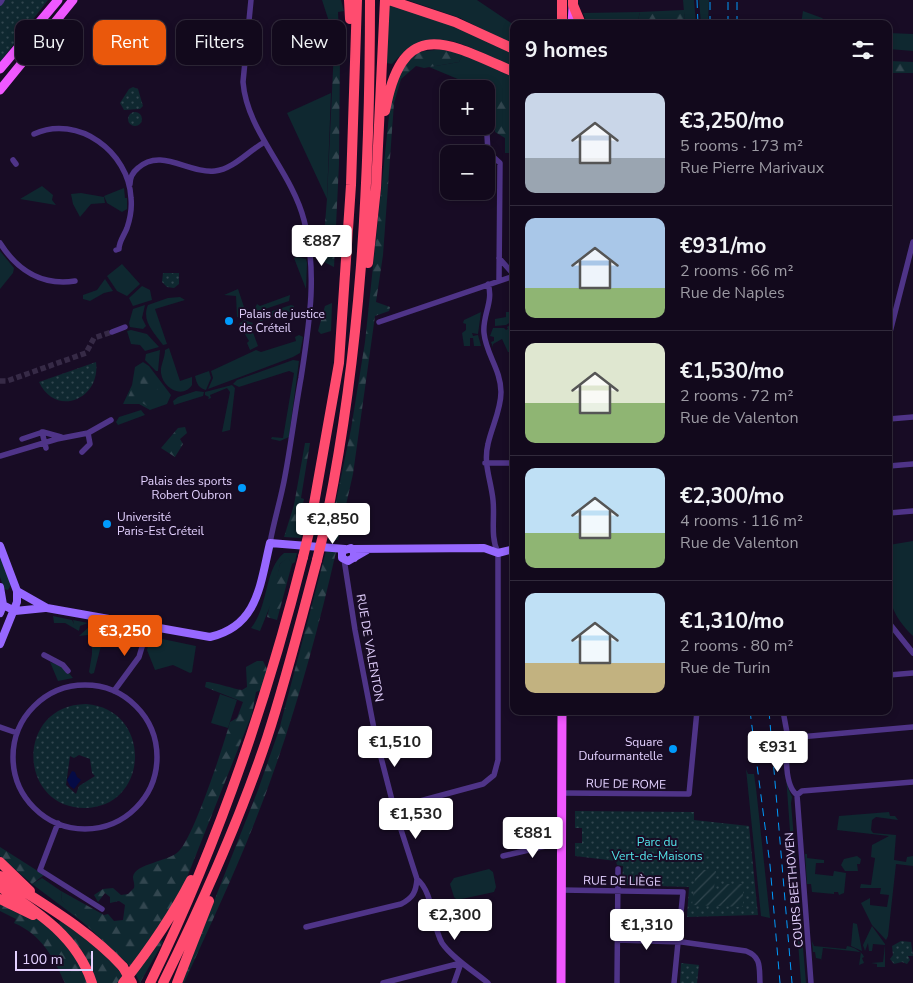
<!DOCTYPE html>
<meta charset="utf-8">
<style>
body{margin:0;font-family:"Nunito Sans",sans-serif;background:#1b1225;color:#f1f3f6;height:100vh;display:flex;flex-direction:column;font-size:19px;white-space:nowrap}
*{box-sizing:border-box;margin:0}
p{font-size:16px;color:#9c9aa3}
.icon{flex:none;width:28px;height:28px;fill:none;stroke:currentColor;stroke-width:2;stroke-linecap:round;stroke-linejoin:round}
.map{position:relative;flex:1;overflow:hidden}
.drawer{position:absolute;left:510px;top:20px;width:382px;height:695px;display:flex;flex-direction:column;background:#12091c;border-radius:10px;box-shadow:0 2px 8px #0003,0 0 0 1px #312a3b}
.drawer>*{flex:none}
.banner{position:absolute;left:15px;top:20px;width:420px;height:45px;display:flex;gap:10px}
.buttons{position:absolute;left:440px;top:80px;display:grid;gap:10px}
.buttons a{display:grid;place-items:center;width:55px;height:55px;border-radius:10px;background:#12091c;box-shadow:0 2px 8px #0003,0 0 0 1px #312a3b;font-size:25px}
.scale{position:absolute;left:15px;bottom:12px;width:78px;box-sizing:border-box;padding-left:5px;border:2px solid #e3d1ff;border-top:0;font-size:14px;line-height:18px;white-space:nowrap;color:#e3d1ff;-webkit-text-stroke:4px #180c25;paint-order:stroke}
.price{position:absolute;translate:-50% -42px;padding:0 11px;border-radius:5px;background:#fff;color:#222;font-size:16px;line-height:32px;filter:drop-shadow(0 1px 2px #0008)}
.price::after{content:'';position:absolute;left:50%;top:30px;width:15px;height:11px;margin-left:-8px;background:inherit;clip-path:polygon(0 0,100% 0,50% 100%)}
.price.on{background:#ea580c;color:#fff}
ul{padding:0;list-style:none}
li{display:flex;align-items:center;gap:15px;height:125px;padding:0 15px}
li+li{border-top:1px solid #312a3b}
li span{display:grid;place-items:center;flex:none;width:140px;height:100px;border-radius:10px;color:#555}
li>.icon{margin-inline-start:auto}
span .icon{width:60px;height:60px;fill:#fffc;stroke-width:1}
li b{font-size:21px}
h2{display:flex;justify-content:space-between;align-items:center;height:60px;padding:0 15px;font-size:21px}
.pill{padding:0 18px;border-radius:10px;background:#12091c;box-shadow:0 2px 8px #0003,0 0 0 1px #312a3b;font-size:18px;line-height:45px}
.pill.on{background:#ea580c;color:#fff}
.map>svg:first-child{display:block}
.grass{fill:#0f2830}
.forest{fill:url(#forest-firs)}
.park{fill:url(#park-dots);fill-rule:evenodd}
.garden{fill:url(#garden-furrows)}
.water{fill:#050b45}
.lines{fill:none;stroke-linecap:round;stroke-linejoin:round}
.street-tunnel{stroke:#362a46;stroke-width:5.5;stroke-dasharray:5.5 3;stroke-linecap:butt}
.street{stroke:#4f3488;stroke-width:5.5}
.secondary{stroke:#9768ff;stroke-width:8}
.primary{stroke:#f058ff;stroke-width:9}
.highway{stroke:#ff4c6f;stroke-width:10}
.rail{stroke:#009bfc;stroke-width:1;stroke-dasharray:8 6;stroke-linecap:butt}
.highway-bridge{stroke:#ff4c6f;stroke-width:10}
.poi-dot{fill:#009bfc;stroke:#180c25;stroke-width:2}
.labels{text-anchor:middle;stroke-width:4;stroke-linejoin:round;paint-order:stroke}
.poi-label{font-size:12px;fill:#e3d1ff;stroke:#180c25;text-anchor:start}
.street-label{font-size:12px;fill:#e3d1ff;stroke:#180c25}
.park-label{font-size:12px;fill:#53e4e9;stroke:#180c25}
</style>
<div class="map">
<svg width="913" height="983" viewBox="0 0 913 983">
<defs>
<pattern id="forest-firs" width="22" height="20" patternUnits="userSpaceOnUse" patternTransform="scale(1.25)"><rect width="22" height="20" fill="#0f2830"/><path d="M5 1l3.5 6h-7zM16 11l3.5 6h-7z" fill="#32464f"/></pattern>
<pattern id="park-dots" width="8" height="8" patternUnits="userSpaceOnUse" patternTransform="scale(1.25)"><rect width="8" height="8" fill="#0f2830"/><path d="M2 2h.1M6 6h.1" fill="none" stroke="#32464f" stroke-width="1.8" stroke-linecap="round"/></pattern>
<pattern id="garden-furrows" width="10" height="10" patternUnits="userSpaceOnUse" patternTransform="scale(1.25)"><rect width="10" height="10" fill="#0f2830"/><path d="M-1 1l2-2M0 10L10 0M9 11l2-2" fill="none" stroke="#32464f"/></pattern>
</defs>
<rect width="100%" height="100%" fill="#180c25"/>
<path class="grass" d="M322,0H341L344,11L338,12L339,33L333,34Z
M407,0H477L514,25V45L460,18Z
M683,0H694L696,24H685Z
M699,0H709L708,24H701Z
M389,4L460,27L514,54V70C483,54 443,25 409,48C403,52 397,59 392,64L386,63Z
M803,11L822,18L828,24H801Z
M640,12L637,24H590L587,23L583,13Z
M889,33L913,34V51L889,49Z
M463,54L514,78V92L510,90L496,88V95L429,67L459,62Z
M331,93L327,199L287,113Z
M42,186L53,195L52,200L56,205L20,199Z
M124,188L125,198H127V209L122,212L107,203L104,196Z
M81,193L104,197L105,203L91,204L80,217L73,204L71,194Z
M0,251L14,268L13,273L0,289Z
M299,257L306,259L307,263L306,289L294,258Z
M122,264L140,284L127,296L117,291L107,276Z
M105,279L113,291L104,293L90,301L83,299V295L97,290Z
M142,286L150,290L152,300L133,306L129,298Z
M238,289L244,307L248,309L243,317H237L236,296L224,295Z
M290,295L289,301L259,311L254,310L257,304L260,306Z
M180,297L185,300L155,309L167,344L163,345C154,332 141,321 148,305L168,298Z
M510,303H514V320L506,325L495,326V319L506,317V312H510Z
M145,305L142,318L146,326L143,329L130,327L129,323L133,309Z
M291,305L294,306L293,314L287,311L261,321L257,319L260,315Z
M481,312L478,334L472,333L473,336L478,335L481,346H474L473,338H470V346H464L462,333L466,330V324L463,323L464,320Z
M244,320L253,323L251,327L258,346L250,350L247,343L249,341L239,324Z
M513,323L514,352H508L502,339L493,344V347L491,342L494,341V337L490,336L493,328H504L506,330L508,329L507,327Z
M131,330L147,334L159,347L145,351L140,345L131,344L127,331Z
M299,335L303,337L300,353L293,357L208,389L213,378L211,371L256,350L261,352L296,341L295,337Z
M169,348L180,381L192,377V385C183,399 163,389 161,373C160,366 165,358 165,350Z
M160,350L158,371H156L145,360L146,354Z
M293,360L299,361L289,437L280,441L271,439L272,437L283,438L294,373L289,371L239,387L233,384L237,380Z
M143,362L149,366L171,395L167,404L150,410L139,404H123L132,385L135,367Z
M209,371L211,378L206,390C199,388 197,385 195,376Z
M232,385L235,388L230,430L222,432L230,392L227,388L210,395L211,398L208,399L209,397L205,395V392Z
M196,391L204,392L203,396L174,405L173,401L178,397Z
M141,410L145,415L118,425L116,422L119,417Z
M370,515V533L360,534V516Z
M913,541V636C882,606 889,585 889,545Z
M284,553H297L295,562L292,564L288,558L280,564L273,599L260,631L251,628C269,606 264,569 284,553Z
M0,555L11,585L8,590L4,589L0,577Z
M53,616L72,620L74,624L73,620L88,623L80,626L79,631L65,623H54Z
M92,624L106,628V631L101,630L100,633L104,634L94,673L91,674L89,672L92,654V639L88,635L79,636Z
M153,637L196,646L192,672L190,673L173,665L155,670L147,650L150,639Z
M50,662L64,667L73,678L58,681Z
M220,694L237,700L228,728L211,723Z
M784,748L788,788L792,797L791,803L806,983H801Z
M746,769L748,774H754L756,788L770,918L761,916Z
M889,812L890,816H895L898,820L876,817L872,820L871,830L873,833L896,835L894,860L906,862L907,857L913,856V866L896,864L888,936L886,940L872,925L861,903L870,898V905L887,907L889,895L880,894L881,888H860L861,884L871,885L875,858L871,857L872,845L889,836L837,830L839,816Z
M805,854H807V858L824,860V863H816L815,874L833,876L834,871L846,873L844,893L839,895L838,892H834V894L812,892L811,884H807Z
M857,856L861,859L860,864H857L858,871H845L841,865L844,859Z
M489,869L493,872L496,887L494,892L457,900L454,897L450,884L454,878Z
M42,878L61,891L62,901L96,932L32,884Z
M853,923L857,924L862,951L851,946Z
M872,926L885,944V967H877V964L871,963L883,962L885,945L873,944L872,951H869L868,943L865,951L863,945Z
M812,941L814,946L846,949L847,946C853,947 862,951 864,957L862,958L864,963L859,965L861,952L823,948L821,961V959L816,958L815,952H813Z"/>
<path class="forest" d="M684,10L685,24H637L640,12Z
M334,49L340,50L339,164L334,267L322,261L327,199Z
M445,49L463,54L459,62L424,68L416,66L401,79L394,103L383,255L376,302L390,307L389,311L375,316L353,474L338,540L328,539L351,429L365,342L391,97L397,72L416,52Z
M889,61L913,62V73H889Z
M499,87L509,89L514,92V118L511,121V153H505V138L495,132L496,88Z
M332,303L331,331L321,334L318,331L325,306Z
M148,366L160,389L150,390L141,387L139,373L143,368Z
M132,388C141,389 146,393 149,402L147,406L139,401L126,402Z
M185,427L187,433L180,439L183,444L175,457L161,448L178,428Z
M305,443H310L301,498L304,499L299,523L300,529H302L301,538L284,537L294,505Z
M326,551L336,552C315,644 289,736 254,824C233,877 208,930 184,983L182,982L258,790L279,730Z
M288,557L292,564L277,620L267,617L280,564Z
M257,661H263L267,669L261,690L256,692L252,714L182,890L162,922L130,966L72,912L62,901L61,891L104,915L108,914L114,921L123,920L125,905L119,901L110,903V897L105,893L98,902L94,895L103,889L113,888L121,895L128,894L134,888C135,884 133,880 133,877C135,863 169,862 179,851C194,836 223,747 230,722L237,718L243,702L205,687L206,682C211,681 234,689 242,690L247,687L246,667Z
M0,847L44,875L32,884L0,856Z
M0,901L40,920L71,949L89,983H65C53,957 42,935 14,923L16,919L0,911Z
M61,920L83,935L125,974L117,983H97L83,952L59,924Z
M161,940L163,942L140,983L135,973Z"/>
<path class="park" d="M0,0H48L0,62Z
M133,87L138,89L143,106L140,109L124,110L120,103L129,89Z
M128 119a7 7 0 1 1 14 0a7 7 0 1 1-14 0Z
M163,273H179V284L174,288L167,287L162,282Z
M96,362C101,399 56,418 39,382Z
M86,704C153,709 150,807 85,808C17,808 15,705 86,704ZM79,755L90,759L92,773L95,776L79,786L76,794L66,785L70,756L74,758Z
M575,811L694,812V820L749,826L758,915L687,917L689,887L622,885L623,866L617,865L616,861L575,856V843H582V828H575Z
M901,941L911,942L913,956H908L910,960L907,964L902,962L894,964L890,959L893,955L892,946Z
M681,963L699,965L697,983H680Z"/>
<path class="garden" d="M696,869L716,871L714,888L719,890V884H743V907L692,905Z"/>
<path class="water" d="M72,771L75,772L77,777L81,780L74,789L70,786L67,780Z"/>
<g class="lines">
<path class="street-tunnel" d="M0,381H7L86,353L94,338L112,332"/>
<path class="street" d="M251,0L243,82C247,132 291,170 304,220C318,273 309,325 301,378C295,411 291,444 285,476C281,499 274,520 270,543
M0,3L2,0
M34,134C78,114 129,152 131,198C132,207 130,219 127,228C124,236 119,241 119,249L116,250
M487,135L488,152
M471,152H488L500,163L499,281
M13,160L16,164
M130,184C130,178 133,172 138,168C161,147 189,174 215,171C234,169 249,150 265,142
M0,243C17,270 42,286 75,281
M499,258L514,275
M379,322L514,276
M112,332L125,327
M889,336L913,242
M889,419L913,417
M42,432L46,448
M22,439L43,432L61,437
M82,452L90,444L88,433
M0,456L57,439L88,433L111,420
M485,463H514
M889,466L913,464
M889,513L913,511
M344,559L355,630L375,734L394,808L417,879C434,893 431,924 442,943C452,958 474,971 488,983
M889,623L913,653
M44,655L63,665L68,671
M889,675L913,673
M13 757a72 72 0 1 1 144 0a72 72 0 1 1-144 0Z
M114,691L139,657L148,627
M783,711L788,738
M0,727L17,733
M788,738L913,727
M788,738C786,753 784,785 797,795
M562,793L689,794L697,711
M797,795L811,983
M797,795L802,791L913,782
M394,808L483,784L494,775L498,760V553C490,536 495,518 493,500C491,480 483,464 488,444C492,426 501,410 501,392C501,370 486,354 484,333C482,316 494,301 488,284
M58,823L40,870L102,909
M503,856L554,844H562
M561,890L683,892L674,983
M306,927L401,904C413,898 416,892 417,879
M617,940L682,942L746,951C762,957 759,968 760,983
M383,983L461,963
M454,983L461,963
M617,983L618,869"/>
<path class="secondary" d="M0,546L17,591V602L0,644
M351,549L484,548L498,553L514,549
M354,558V552L351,548L342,551V558L348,561L367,550
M0,587L3,605L0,613
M17,591L47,608L210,637C258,626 260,585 270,543L345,549
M3,605L15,611L45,608"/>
<path class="primary" d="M572,24L573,7
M0,69L58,0
M0,90L73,0
M561,983L562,711"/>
<path class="highway" d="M349,0L350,19
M389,0L455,22L514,49
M573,0V5L581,24
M562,24V0
M385,111C403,14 448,43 514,72
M368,263L376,188L385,0
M309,532L339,363L351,185L357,0
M323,535C361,359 370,179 370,0
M0,862L30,891
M0,876C43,904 88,929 123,967
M0,887C38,912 77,937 92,983
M0,899L33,915
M123,983C149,950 172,917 191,880
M150,983C217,846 266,704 303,557
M163,983C202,904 239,822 267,738C286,680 301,620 317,560
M177,983L209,901"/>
<path class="rail" d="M697,0L698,24
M710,24V0
M728,24V0
M737,24V0
M750,711L770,865L780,983
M769,711L792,983"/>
<path class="highway-bridge" d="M303,557L309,532
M317,560L323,535
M123,967L132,983"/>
</g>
<g class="poi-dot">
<circle cx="229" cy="321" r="5"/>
<circle cx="242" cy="488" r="5"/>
<circle cx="107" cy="524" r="5"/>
<circle cx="673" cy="749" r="5"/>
</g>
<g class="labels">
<g class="poi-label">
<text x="239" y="318">Palais de justice<tspan x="239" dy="14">de Créteil</tspan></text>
<text x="232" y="485" text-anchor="end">Palais des sports<tspan x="232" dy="14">Robert Oubron</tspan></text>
<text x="117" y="521">Université<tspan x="117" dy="14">Paris-Est Créteil</tspan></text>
<text x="663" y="746" text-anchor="end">Square<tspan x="663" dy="14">Dufourmantelle</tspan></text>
</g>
<g class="street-label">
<text transform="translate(370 648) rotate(80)" y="4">RUE DE VALENTON</text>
<text transform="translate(626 784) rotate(1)" y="4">RUE DE ROME</text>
<text transform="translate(622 881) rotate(1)" y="4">RUE DE LIÈGE</text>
<text transform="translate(794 890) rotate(-95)" y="4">COURS BEETHOVEN</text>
</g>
<g class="park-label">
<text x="657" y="846">Parc du<tspan x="657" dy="14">Vert-de-Maisons</tspan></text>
</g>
</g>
</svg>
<div class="buttons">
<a>+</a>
<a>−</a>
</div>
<div class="scale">100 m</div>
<b class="price" style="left:322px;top:267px">€887</b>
<b class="price" style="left:333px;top:545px">€2,850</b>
<b class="price on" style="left:125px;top:657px">€3,250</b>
<b class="price" style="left:395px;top:768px">€1,510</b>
<b class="price" style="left:778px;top:773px">€931</b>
<b class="price" style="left:416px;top:840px">€1,530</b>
<b class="price" style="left:533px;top:859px">€881</b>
<b class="price" style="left:455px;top:941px">€2,300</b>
<b class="price" style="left:647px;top:951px">€1,310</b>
<div class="banner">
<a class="pill">Buy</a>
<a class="pill on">Rent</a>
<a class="pill">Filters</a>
<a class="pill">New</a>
</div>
<section class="drawer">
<h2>9 homes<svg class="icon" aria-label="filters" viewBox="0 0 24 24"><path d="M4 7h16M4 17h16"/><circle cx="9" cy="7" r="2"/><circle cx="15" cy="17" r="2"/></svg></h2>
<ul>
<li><span style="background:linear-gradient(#c9d6e8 65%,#9aa5b1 0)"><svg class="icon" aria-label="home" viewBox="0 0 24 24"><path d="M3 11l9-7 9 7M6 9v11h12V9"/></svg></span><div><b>€3,250/mo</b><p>5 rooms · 173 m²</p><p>Rue Pierre Marivaux</p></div></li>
<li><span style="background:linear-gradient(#a9c7e8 70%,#8fb573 0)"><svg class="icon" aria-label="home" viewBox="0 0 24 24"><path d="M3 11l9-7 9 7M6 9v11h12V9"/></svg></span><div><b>€931/mo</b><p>2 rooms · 66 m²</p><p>Rue de Naples</p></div></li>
<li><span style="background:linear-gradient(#dfe7d0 60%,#8fb573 0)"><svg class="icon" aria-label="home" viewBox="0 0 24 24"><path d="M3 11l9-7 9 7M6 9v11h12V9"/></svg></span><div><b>€1,530/mo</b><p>2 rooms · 72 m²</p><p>Rue de Valenton</p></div></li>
<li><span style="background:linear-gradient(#bfe0f5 65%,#8fb573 0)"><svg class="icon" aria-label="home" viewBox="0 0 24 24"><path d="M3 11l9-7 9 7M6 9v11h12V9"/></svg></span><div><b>€2,300/mo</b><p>4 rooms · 116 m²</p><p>Rue de Valenton</p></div></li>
<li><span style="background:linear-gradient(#bfe0f5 70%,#c2b280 0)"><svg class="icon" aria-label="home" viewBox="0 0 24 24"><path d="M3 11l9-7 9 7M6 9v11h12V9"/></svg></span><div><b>€1,310/mo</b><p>2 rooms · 80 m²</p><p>Rue de Turin</p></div></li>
</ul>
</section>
</div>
